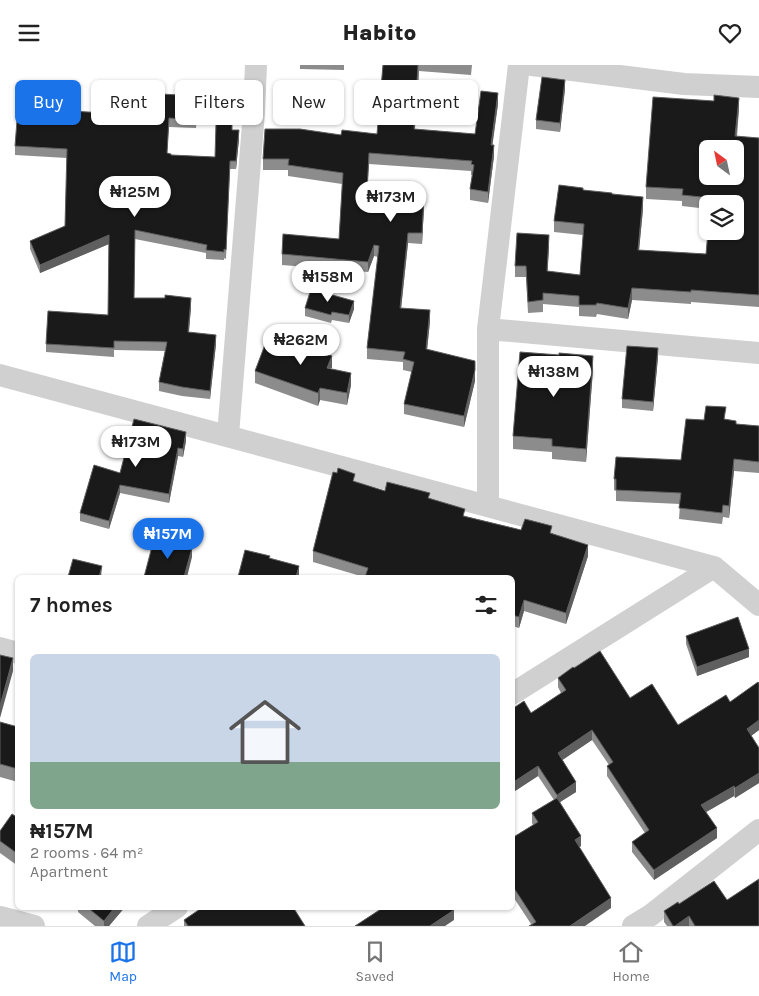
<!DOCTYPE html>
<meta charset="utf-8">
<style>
body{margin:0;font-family:Karla,sans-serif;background:#f2f2f2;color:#222;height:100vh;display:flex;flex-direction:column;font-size:19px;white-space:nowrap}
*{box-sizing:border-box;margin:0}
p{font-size:16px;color:#767676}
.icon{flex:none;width:28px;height:28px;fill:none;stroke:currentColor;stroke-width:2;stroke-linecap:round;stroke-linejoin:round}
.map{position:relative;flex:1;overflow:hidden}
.sheet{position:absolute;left:15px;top:510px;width:500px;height:335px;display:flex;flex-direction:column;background:#fff;border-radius:8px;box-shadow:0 1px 4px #0004}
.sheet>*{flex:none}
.banner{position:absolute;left:15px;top:15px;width:500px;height:45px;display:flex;gap:10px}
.needle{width:32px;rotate:327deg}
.controls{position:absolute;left:699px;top:75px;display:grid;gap:10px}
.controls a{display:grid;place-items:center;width:45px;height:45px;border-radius:8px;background:#fff;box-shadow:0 1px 4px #0004;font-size:25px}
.price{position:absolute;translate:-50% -42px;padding:0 11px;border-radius:18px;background:#fff;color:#222;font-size:16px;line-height:32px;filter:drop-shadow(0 1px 2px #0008)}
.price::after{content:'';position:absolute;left:50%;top:30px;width:15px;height:11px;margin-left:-8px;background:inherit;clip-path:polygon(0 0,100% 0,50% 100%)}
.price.active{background:#1a73e8;color:#fff}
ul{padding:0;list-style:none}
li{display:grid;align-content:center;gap:10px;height:265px;padding:0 15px}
li span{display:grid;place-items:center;height:155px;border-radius:8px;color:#555}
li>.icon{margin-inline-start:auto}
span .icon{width:90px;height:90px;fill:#fffc;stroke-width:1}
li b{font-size:21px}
h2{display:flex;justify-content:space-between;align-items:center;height:60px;padding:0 15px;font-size:21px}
.tag{padding:0 18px;border-radius:8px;background:#fff;box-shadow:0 1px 4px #0004;font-size:18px;line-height:45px}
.tag.active{background:#1a73e8;color:#fff}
header{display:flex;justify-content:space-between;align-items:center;height:65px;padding:0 15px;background:#fff;font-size:22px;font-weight:800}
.dock{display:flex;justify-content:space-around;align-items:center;height:70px;border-top:1px solid #e0e0e0;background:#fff;font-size:14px;color:#767676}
.dock a{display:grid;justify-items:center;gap:2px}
.dock .active{color:#1a73e8}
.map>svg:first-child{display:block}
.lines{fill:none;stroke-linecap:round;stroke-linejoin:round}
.street{stroke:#d0d0d0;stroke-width:22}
.wall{fill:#8c8c8c}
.shaded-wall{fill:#5f5f5f}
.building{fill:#1a1a1a;stroke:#5f5f5f;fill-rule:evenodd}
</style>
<header><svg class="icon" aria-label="menu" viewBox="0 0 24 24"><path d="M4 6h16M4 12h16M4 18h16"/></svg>Habito<svg class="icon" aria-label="heart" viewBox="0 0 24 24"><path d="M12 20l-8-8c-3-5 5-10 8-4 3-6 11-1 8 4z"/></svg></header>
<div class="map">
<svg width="759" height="861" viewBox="0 0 759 861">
<rect width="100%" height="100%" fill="#fff"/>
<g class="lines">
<path class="street" d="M532,0L684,19L759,22
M488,264L759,288
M0,310L714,502L759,540
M228,370L254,47L256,0
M488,440V264L519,0
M0,583L18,588
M512,629L714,502
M0,852L34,861
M148,861L177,842
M633,861L651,850L759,765"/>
</g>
<path class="wall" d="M300,0H344V5L300,4Z
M383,0H472L471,10L419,6L415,64L475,69L498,39L492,80L494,91L488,138L470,135V124L472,110H471V106L369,99L367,127L424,141L422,179L408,178L401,243L430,256L427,285L475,316L464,362L404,349V339L412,307L403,305V297L367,294V283L378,192L374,191L368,207L282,200V189L339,174L342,119L288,111V105H263V94L341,70L377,69Z
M565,24L560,67L536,64V55Z
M198,40L196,63L169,62L167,88L171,90L215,92L232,65L239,74L236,104H230L226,194L224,193V195L206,194V188L135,174L134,233L191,242L189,267L216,279L210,334L182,331L159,326V317L165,286L114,285V292L46,287V279L108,250L109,179L40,208L30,184V176L65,161L67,93L15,90V81L123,49Z
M739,44L737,72L759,73V242L691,237V239L632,235L628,254L597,249L596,252L579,251V242L543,239V247L528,248L526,212H515V201L549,181L547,206L580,210L583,170L554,167V156L583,125L612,129L643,144L639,185L706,189L735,139H708V144L682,141V136L646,134V122Z
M305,243L354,244L349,258L332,255L331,258L305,251Z
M658,292L653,346L622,343V334Z
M332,304L351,320L347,340L320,335L318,341L255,318V306Z
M593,304L586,397L552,394V387L513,384V371Z
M704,355H725L736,359L759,361V408L734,406L729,453L723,452L722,459L679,454L680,439L616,436V426L614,425V414L681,395Z
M186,376L183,392L178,391L169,438L120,428L109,464L80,456V448L120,408Z
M355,417L385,426L430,433L465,451L521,465L552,468L588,491L566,559L524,546L519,563L512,561V512H364L313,497V486Z
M686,571L749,592L697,611L686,579Z
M574,603L630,633L678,660L730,637L759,618V665L751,671L759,683V718L735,733L734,731L706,747L717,773L654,815L632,787V777L645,768L607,711V701L609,700L592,675L562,695L576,727L560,737L581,781L579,782L611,843L531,859L512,830V773L533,760L532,758V748L554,735L538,711L512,728V644L531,648L561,628L558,622V613Z
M0,657L18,662V717L0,712Z
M18,753V801L0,788V766Z
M727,835L759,861H667L664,857V846L679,839Z
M75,842H125L109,861H95L78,847V845Z
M184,855L305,861H184Z"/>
<path class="shaded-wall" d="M419,0V6L414,75V64Z
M565,15V24L560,67V58Z
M498,28V39L491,91V80Z
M739,33V44L735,83V71Z
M239,65V74L236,104V96Z
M494,80V91L488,138V127Z
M424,130V141L422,179V168Z
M643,132V144L638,196V185Z
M408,168V178L400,254V243Z
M109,170V179L40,208V200Z
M549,170V181L547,218V206Z
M374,180V191L368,207V197Z
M632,223V235L628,254V243Z
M191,233V242L188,276V267Z
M354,236V244L349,258V250Z
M430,245V256L426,295V284Z
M216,270V279L210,334V326Z
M658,283V292L653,346V337Z
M332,291V303H327Z
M593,291V304L586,397V384Z
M475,296V316L464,362V351Z
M351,308V320L347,340V328Z
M320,323V335L318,341V328Z
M186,367V376L183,392V384Z
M178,383V391L169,438V429Z
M734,394V406L729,453V441Z
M120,420V428L109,464V456Z
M588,480V491L566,559V548Z
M192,483V492L187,512H184Z
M102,501L101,512H99Z
M299,501V512H296Z
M524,535V546L519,563V552Z
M749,584V592L697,611V602Z
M13,593V606L0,653V641Z
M759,655V665L747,674V664Z
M592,665V675L558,698V688Z
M538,701V711L512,728V718Z
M759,708V718L735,733V723Z
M576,717V727L557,739V730Z
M734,721V731L701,750V740Z
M717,763V773L654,815V805Z
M581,771V781L575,785V775Z
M611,833V843L585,861H570Z
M115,842H125L109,861H104V856Z
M454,845V855L445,861H430Z
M689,851V861H675Z"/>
<path class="building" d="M383,0H418L414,64L475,69L481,26L498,28L491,80H494L488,127L470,124L474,100L471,99L472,96L369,88L367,127L424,130L422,168H408L400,243L430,245L426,284L475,296V305L464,351L404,339L414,297L403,294L405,287L367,283L379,181L374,180L368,197L282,189L283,169L339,174L343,108L288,100L289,94H263L265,64H300L341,70L342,65L377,69Z
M542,12L565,15L560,58L536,55Z
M124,27L198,31L196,55L169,53L167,88L171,89V90L215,92L216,58L232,59V65H239L236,96H230L226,185L224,184V187L206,185L207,180L135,165L134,233H165V230L191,233L188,267L216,270L210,326L182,322L159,317L167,277L114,276V283L46,279L48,246L108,250L109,170L40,200L30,176L65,161L67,84L15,81L18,43L123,49Z
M714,30L739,33L735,71L759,73V230L691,225V227L632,223L628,243L597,238L596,240H579V231L543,228V235L528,237L526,201H515L517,168L549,170L547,206L580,210L584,159L554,156L559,120L583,123V125L612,128V129L643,132L638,185L706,189L708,166H735V139H710L711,133L682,130L683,124L646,122L653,32L714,36ZM708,84H735V111H708Z
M311,224L354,236L349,250L332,247L331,250L305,243Z
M269,269L332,291L327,303L351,308L347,328L320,323L318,328L255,306Z
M627,281L658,283L653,337L622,334Z
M520,287L559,290V288L593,291L586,384L552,381V374L513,371Z
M706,341L726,342L724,354L736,356V359L759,361V397L734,394L729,441L723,440L722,448L679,443L681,428L616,425V414H614L616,392L681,395L686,354L704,355Z
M134,354L186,367L183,384L178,383L169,429L120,420L109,456L80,448L94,400L120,408Z
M338,403L355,409L353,416L385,426L387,417L430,428L428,433L465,444L463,451L521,465L525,454L552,461L550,468L588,480L566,548L524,535L519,552L512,550V512H365L368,503L313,486L333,407L337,408Z
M154,474L192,483L184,512H144Z
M245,485L270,491L269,493L299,501L296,512H238Z
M73,494L102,501L99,512H68Z
M738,552L749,584L697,602L686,571Z
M600,586L630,633L652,619L678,660L726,630L730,637L758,617L759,618V655L747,664L759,683V708L735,723L734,721L701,740L717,763L654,805L632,777L649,765L607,701L613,697L592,665L558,688L576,717L557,730L538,701L512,718V644L524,636L531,648L566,625L558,613L573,602L574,603Z
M0,590L13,593L0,641Z
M0,657L18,662V704L0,699Z
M557,733L581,771L575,775L611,833L570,861H529L536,857L512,820V773L538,757L532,748Z
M12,749L18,753V789L0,776V766Z
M759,814V861H695L689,851L675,861H673L664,846L678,837L679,839L714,816L727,835Z
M87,842H115L104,856Z
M203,842H293L305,861H188L184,855Z
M384,842H452L454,845L430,861H355Z"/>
</svg>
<div class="controls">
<a><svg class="needle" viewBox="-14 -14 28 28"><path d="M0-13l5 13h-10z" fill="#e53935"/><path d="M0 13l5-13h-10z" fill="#767676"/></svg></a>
<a><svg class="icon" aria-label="layers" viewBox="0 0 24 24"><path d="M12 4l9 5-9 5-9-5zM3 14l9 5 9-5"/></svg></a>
</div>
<b class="price" style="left:135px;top:153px">₦125M</b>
<b class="price" style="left:391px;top:158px">₦173M</b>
<b class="price" style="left:328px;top:238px">₦158M</b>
<b class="price" style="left:301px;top:301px">₦262M</b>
<b class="price" style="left:554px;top:333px">₦138M</b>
<b class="price" style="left:136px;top:403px">₦173M</b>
<b class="price active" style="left:168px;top:495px">₦157M</b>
<div class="banner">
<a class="tag active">Buy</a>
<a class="tag">Rent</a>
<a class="tag">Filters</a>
<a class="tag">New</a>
<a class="tag">Apartment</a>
</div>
<section class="sheet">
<h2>7 homes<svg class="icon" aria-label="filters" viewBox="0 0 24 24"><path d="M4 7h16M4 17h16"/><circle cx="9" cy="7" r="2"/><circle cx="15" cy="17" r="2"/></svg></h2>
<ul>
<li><span style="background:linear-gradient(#c9d6e8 70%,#7fa58c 0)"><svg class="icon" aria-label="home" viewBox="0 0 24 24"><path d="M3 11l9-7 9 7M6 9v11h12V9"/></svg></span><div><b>₦157M</b><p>2 rooms · 64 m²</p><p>Apartment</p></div></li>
</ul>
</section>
</div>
<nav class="dock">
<a class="active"><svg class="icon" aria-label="map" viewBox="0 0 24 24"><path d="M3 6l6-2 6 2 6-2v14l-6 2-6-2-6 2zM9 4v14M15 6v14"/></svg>Map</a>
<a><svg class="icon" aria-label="saved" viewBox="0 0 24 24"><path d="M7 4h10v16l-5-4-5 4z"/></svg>Saved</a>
<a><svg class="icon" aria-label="home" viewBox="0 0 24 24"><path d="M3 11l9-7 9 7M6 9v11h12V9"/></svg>Home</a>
</nav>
